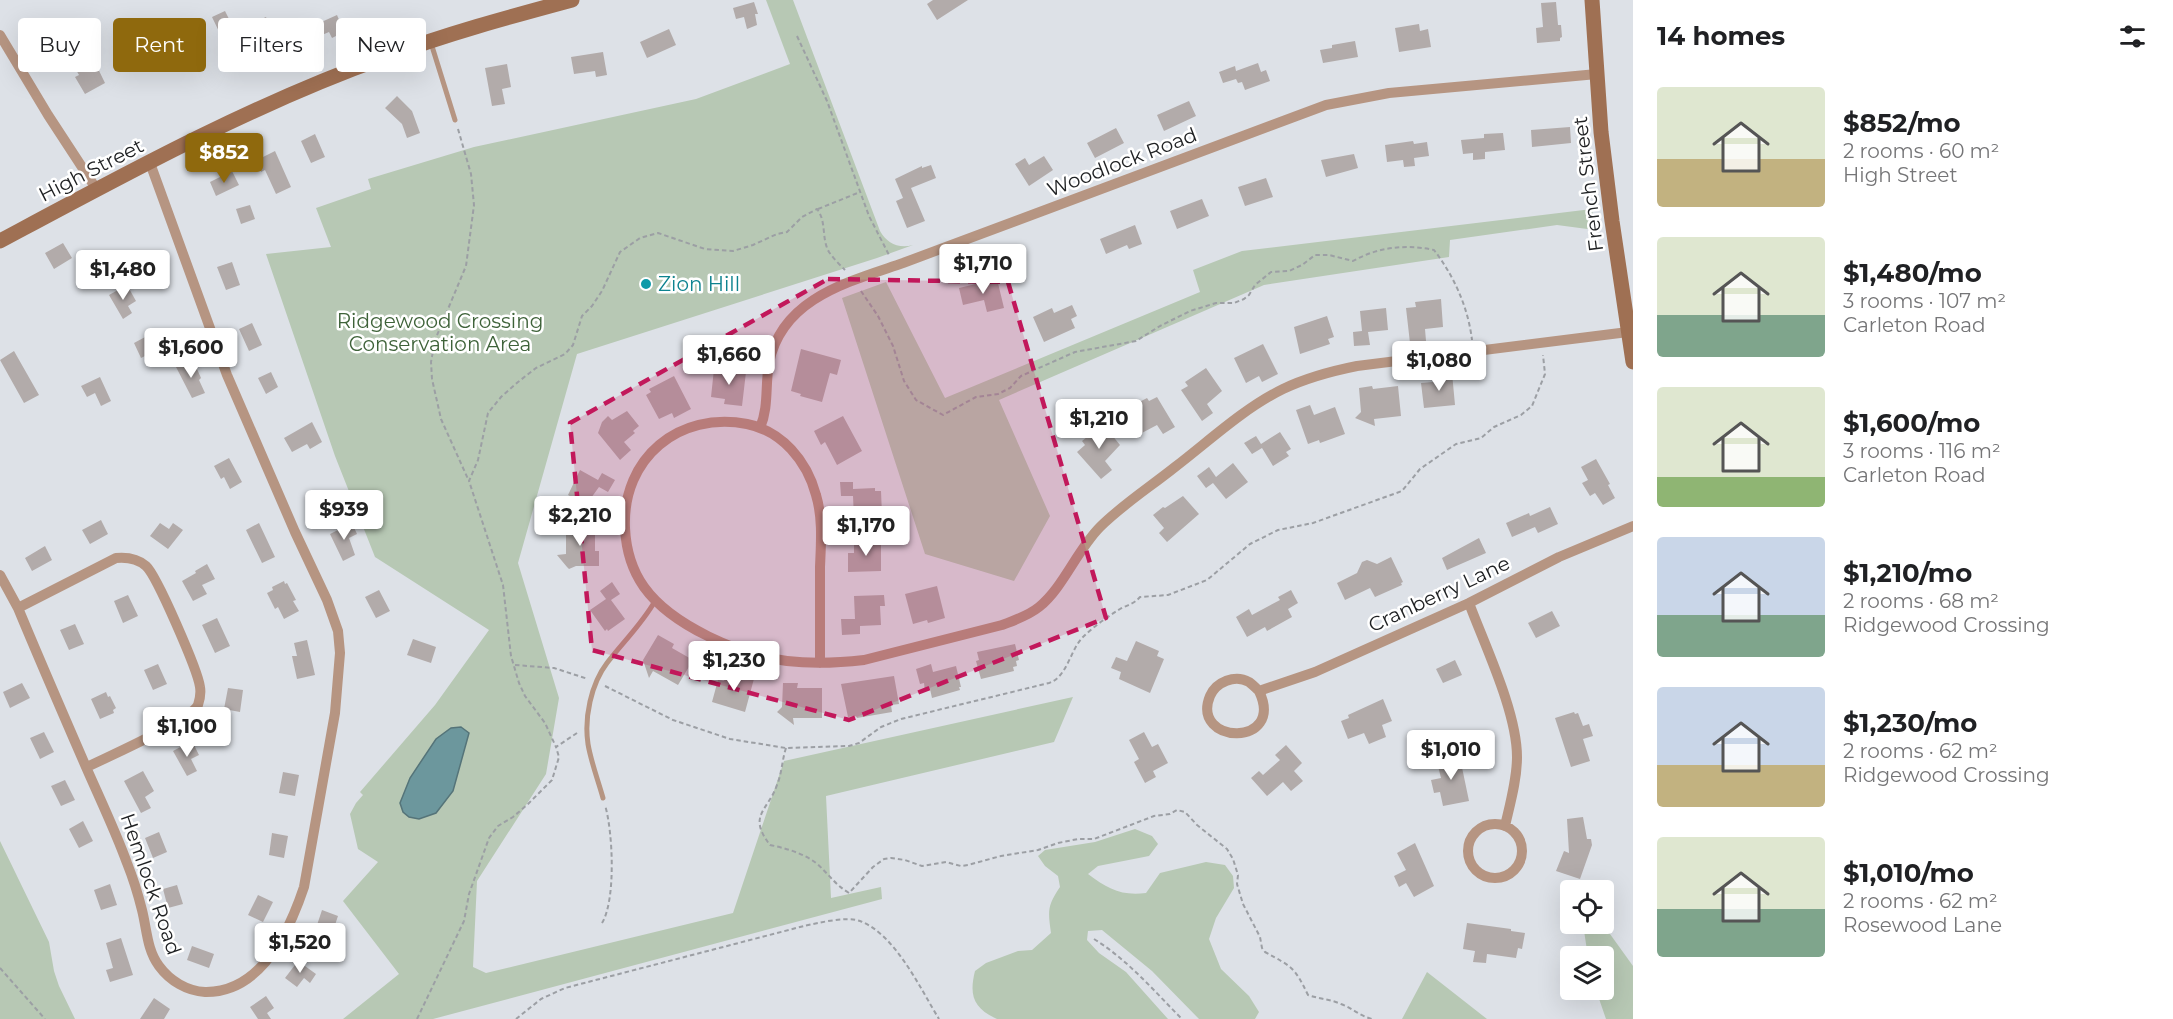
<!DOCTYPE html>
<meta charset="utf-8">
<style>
body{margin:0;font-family:Montserrat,sans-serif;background:#f2f2f2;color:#202124;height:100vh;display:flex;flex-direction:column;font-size:22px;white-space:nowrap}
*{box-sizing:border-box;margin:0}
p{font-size:20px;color:#757577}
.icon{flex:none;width:33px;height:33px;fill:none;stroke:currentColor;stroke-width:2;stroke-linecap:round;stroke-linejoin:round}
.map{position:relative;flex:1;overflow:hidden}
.side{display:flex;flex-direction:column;background:#fff;width:540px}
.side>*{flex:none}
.guide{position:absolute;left:18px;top:18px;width:570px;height:54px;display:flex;gap:12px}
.tools{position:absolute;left:1560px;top:880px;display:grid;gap:12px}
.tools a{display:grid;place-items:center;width:54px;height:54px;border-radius:6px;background:#fff;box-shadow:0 6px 24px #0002;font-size:30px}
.price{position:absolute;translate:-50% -51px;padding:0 14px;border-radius:6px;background:#fff;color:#222;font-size:20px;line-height:39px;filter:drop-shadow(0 2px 3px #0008)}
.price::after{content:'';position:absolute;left:50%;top:36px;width:18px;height:14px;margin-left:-9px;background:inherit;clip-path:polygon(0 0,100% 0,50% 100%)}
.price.on{background:#8f690d;color:#fff}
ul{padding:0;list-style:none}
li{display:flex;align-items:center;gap:18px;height:150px;padding:0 24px}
li span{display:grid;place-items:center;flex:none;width:168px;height:120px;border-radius:6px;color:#555}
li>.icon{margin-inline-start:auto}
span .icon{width:72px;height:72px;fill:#fffc;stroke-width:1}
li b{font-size:26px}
h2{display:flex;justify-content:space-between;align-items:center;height:72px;padding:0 24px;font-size:26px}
.chip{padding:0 21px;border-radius:6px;background:#fff;box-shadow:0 6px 24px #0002;font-size:21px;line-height:54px}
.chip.on{background:#8f690d;color:#fff}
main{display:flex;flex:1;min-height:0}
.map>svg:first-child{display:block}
.green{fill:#b7c8b4}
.water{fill:#6c979d;stroke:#557479;stroke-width:1.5}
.building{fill:#b2abaa}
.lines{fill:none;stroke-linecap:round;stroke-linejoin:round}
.path{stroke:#9c9fa4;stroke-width:2;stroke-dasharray:4.5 3;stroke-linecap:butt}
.lane{stroke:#b69582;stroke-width:5}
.street{stroke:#b69582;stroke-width:10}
.secondary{stroke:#9f7053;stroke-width:15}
.marked{fill:#c2185b;fill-opacity:0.2;stroke:#c2185b;stroke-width:4.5;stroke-dasharray:12 8;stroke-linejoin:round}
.culture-dot{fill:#0f9aa8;stroke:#fff;stroke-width:2}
.labels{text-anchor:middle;stroke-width:5;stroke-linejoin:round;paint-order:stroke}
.street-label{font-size:20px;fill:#202224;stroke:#fff}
.culture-label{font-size:20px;fill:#0d838f;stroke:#fff;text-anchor:start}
.park-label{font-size:20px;fill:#3e6239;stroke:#fff}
</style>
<main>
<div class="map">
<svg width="1633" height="1019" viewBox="0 0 1633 1019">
<rect width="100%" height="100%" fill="#dde1e7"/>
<path class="green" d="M766,0H793L880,231C887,243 898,249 913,245L877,258L577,354L518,563L559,698L546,774L477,881L473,967L486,973L733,913L784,761L1073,697L1054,742L826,796L831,898L881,887L882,899L433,1019H343L399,974L343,901L378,862L358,849L350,814L356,803L363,795L360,792L435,705L489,630L375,557L335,456L266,254L331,247L316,208L371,189L368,179L474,147L696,99L790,64Z
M1592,209L1595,230L1557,225L1450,240L1449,257L1264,285L999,400L1050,516L1014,581L925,554L842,298L886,282L945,398L1200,292L1193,270L1242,251Z
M1135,829L1152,836L1158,844L1149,856L1098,866L1088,874C1108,889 1121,896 1146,893L1160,873L1206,862L1225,865L1233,876L1234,888L1216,918L1209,939L1221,969L1249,996L1259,1012L1255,1019H1199L1152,971L1102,930L1088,931L1087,940L1099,953L1126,972L1168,1019H997C973,1008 969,995 975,971L986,963L1018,951L1032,950L1051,933C1048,911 1047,906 1060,887L1058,876L1045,866L1038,856L1045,850L1095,842Z
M0,841L49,942L54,971L59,986L75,1019H0Z
M1583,924H1597L1610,934L1633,966V1019H1606L1596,990H1604V957H1588Z
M1427,972L1487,1019H1402Z"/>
<path class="water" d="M461,727L469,733L453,791L436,813L419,819L409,817L403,812L400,803L410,778L436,739L451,728Z"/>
<path class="building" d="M933,0H968L937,20L927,4Z
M754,2L758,14H755L757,25L747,29L744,17L736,19L733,8Z
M1556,2L1558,25H1561L1562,37L1560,38V41L1537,43L1536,28L1543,27L1541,3Z
M225,11L235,31L266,17L273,34L249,45L252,51L234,59L228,45L226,46L212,17Z
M337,15L344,32L332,38L329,32L322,35L317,24Z
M186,24L196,46L179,54L177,49L152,60L153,64L138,70L130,51Z
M1419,24L1420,31L1428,29L1431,47L1399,52L1395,28Z
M669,29L676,45L647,58L640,42Z
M82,36L105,83L85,94L75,77L79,75L75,68L83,64L71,42Z
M1355,41L1358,57L1323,63L1320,50L1332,48V45Z
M603,52L607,75L596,77L595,71L574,74L571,57Z
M1258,63L1261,72L1266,70L1270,81L1245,90L1242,82L1238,83L1236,79L1223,83L1219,72L1235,66L1236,71Z
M507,64L511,87L502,89L505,104L492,106L485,68Z
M397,96L412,111L420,133L407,138L402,124L385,108Z
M1189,101L1196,116L1164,131L1157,115Z
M1570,127L1571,143L1532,147L1531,130Z
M1116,128L1124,143L1095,158L1087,143Z
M1503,133L1505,150L1485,152V159L1473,160V153L1463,154L1461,140L1484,138V134Z
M315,134L325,157L311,163L301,141Z
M1413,141L1414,144L1427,142L1429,156L1414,158L1415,166L1404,167L1403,160L1387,162L1385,145Z
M275,151L291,187L276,194L265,170L261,172L255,161Z
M1354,154L1358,168L1326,177L1321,160Z
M1044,156L1053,170L1029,186L1015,164L1025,158L1029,165Z
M931,165L936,178L911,188L925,221L907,228L896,201L903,198L895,179L922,166V168Z
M232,171L239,185L216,196L210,182Z
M1266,178L1273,197L1245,206L1238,187Z
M1202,199L1209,216L1177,229L1170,211Z
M250,205L255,219L241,224L236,209Z
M1135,225L1142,244L1129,249L1127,245L1106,254L1100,239Z
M63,243L72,258L54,269L45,253Z
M232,262L240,285L226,290L217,267Z
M997,279L1004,308L987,312L984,300L963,305L959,288Z
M127,285L136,301L128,306L132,313L123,319L109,295Z
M1441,299L1443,327L1425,329L1426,341L1410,343L1406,308L1416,307L1415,302Z
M1072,305L1077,316L1071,319L1075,328L1044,342L1033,317L1052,308L1054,313Z
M1386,308L1388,330L1368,332L1370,345L1354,346L1353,332L1362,331L1360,311Z
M1327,316L1334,337L1328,339L1330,344L1300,354L1294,327Z
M252,323L262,345L249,351L239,329Z
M147,336L155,351L141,358L134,343Z
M1263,344L1278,374L1262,382L1259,376L1246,383L1234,358Z
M801,349L841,360L837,375L830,373L822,402L800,396L801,394L791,391Z
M14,351L39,395L24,403L0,360Z
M193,360L201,378L199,380L205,393L192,398L176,367Z
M1206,368L1222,391L1207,404L1213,413L1202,421L1181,390L1188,386L1185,382Z
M714,369L746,372L742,406L724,404L725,399L711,397Z
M271,372L278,387L266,394L258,378Z
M1452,373L1455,405L1424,408L1421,383L1433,382V375Z
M674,376L691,409L674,418L672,413L659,419L646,395L651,392L649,389Z
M100,377L111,401L101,406L95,393L87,397L81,386Z
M1372,386L1373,389L1398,386L1401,416L1374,419L1375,426L1355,418L1361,412L1359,388Z
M1157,397L1175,427L1163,434L1157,425L1138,435L1124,410L1147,398L1149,401Z
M1310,405L1314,415L1335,407L1345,434L1320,443L1319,440L1308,444L1296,410Z
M627,411L639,426L633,431L635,433L624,442L631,450L620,460L598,433L602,422L608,416L612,420Z
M843,416L862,451L837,465L825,442L821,445L814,431Z
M312,422L322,442L310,449L307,444L292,452L284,438Z
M1103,424L1120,445L1105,461L1112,470L1101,479L1077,452L1085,445L1082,441Z
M1280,432L1291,449L1286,452L1289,456L1273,466L1262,448L1252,454L1244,443L1256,436L1261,444Z
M229,458L242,482L230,489L224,477L221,479L214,466Z
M1596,459L1610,484L1608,485L1615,498L1603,505L1595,493L1590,496L1582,483L1588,480L1581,467Z
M1233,463L1248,482L1226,499L1213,483L1206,488L1197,476L1209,467L1216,477Z
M580,470L598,480L602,473L615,480L608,492L599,487L586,505L568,495Z
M840,482H853V489L875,488V491H881L882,514L874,515V517L854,518L853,496H841Z
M1183,496L1199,514L1167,542L1159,533L1164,528L1153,515L1163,507L1165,508Z
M1550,507L1558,524L1538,533L1535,527L1512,537L1506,523L1529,513L1530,516Z
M101,520L108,534L90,544L82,530Z
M160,523L169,529L173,523L183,530L168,549L150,536Z
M259,523L275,557L262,563L246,530Z
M352,523L357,534L349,538L355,555L343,561L330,534Z
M566,525L595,526V551H599V566H576L569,569L567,567L557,555L566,554Z
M1479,538L1486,553L1447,570L1442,558Z
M854,540H881V571L848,572V553H854Z
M45,546L52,560L32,571L25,558Z
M1391,557L1403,582L1401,583L1402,585L1375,597L1370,588L1345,600L1337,583L1357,573L1362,562L1367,560L1377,564Z
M207,564L215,579L202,585L207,594L193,601L182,581L196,573L195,571Z
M284,581L285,584L287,583L296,600L293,601L299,611L284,619L278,607L275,609L267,593L273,590L272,587Z
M612,582L620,594L611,600L625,619L608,631L607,629L605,631L590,610L606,599L600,591Z
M937,586L945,618L928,623L927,620L913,624L905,594Z
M379,590L390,611L376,618L365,597Z
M1291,590L1298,603L1288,609L1292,617L1267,631L1265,627L1247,637L1236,617L1249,609L1252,615L1280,600L1278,597Z
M128,595L138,616L123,623L114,601Z
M884,595L885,606H880L881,625L860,626V634L842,635L841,619H855L854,596Z
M1552,611L1560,626L1536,638L1528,623Z
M217,618L230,646L215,653L202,625Z
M75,624L84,644L69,650L60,630Z
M658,635L674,644L672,648L693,660L678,685L653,671L649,678L643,660Z
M413,639L436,647L431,663L407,655Z
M307,640L315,675L297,679L292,656H297L294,643Z
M1136,641L1159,651L1157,656L1164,659L1150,693L1119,679L1121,672L1111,668L1116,657L1127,661Z
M1015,644L1019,660L1016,661L1017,666L1013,667L1014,671L981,679L976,661L979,660L977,652Z
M1455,660L1462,675L1443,683L1436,669Z
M158,664L167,684L153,690L144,670Z
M931,664L933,672L956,666L961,687H959L960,690L932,698L930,689L925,691L924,683L920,684L916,669Z
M741,672L755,675L745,712L712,702L718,680L724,681L725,679L739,682Z
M894,676L899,704L891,705L892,712L857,718L856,716L848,717L841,684Z
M22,683L30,698L10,708L3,692Z
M783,683H798L797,688H822V718H793L794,725L777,712L782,707Z
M228,688L243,690L240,712L224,709Z
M106,692L108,697L110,696L116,708L113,710L114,713L100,719L91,699Z
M1383,699L1392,721L1382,725L1386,737L1369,744L1364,733L1348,739L1341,721L1349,718L1348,715Z
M1574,712L1575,714L1578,713L1583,726L1589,724L1593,736L1583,739L1590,761L1571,767L1555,718Z
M44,732L54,752L40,759L30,738Z
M1144,732L1152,747L1158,744L1168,763L1153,771L1156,777L1145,783L1134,762L1139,759L1129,740Z
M192,741L199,755L191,759L197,771L187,776L173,751Z
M1286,745L1302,763L1294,771L1303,781L1291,791L1283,782L1267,796L1251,778L1259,771L1263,775L1280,760L1275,755Z
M1459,753L1469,801L1443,806L1440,792L1434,793L1431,780L1441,778L1436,758Z
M143,771L154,791L145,797L151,808L141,813L124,781Z
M283,772L299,775L295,796L279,793Z
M65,780L75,800L61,806L51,786Z
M1583,817L1587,839H1591L1592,845L1580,879L1556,871L1564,851L1569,853L1567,819Z
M83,821L93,841L79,848L69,829Z
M159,832L167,852L153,858L145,838Z
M272,833L288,836L284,858L269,855Z
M1415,843L1434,886L1414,897L1406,883L1399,887L1394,876L1406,870L1397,853Z
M110,884L117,905L101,910L94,890Z
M177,885L183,904L168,908L163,889Z
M258,895L273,902L263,922L248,915Z
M322,910L338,916L331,937L315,931Z
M1467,923L1511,929V931L1525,933L1522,949L1518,948L1516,958L1487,954L1486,963L1473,962L1475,951L1463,949Z
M121,938L133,975L110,982L106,970L113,968L106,943Z
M192,946L214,954L209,968L187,960Z
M298,961L316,974L310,983L304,978L297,987L285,978Z
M266,996L274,1008L267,1013L271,1019H258L250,1007Z
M154,998L170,1009L164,1019H140Z"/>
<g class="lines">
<path class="path" d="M797,36L827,101L869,216L889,255
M458,129L471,174L474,205L466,266L435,340L431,362L432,379L441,419L468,479
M818,209L860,192
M861,291L878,316L893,346L904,381L916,400L943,415L976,397L998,394L1010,388L1021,376L1075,352L1136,341L1160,326L1190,311L1216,303H1234L1244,299L1249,295L1255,285L1271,272L1289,271L1302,265L1315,255H1329L1353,261C1378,247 1406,244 1434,250C1454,276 1468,307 1472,340
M515,665L554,668L588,679
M605,686L673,720L730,739L786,748L849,746L859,743L881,727L901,719L1049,683C1067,677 1070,651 1082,638C1093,627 1107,617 1120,609C1127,605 1134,604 1140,597L1168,595L1207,580L1250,544L1278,530L1313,523L1402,491L1420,469L1456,444L1481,438L1494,427L1521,415L1532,406L1545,374L1543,355
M577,733L556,747L545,723L525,696L519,683L511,656L503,585L469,481L478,460L488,413L501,397L518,382L536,368L565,354L573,345L582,316L592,306L602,291L620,252L640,238L658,233L705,249L733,251L753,245L777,234L787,232L802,217L817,209C827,222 821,238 829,252C833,258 840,265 845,270
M786,748C782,760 782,773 777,785C768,811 747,815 770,845C785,848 803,853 816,863C828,873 834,884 849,893L873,867L884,859L891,858L905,860L922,866L946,862L961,866L968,865L1001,856L1038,850L1058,843L1078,839H1094L1154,816L1170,814L1177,810L1185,812L1197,825L1227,849L1233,859L1238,875L1237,884L1243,904L1260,937L1262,948L1265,952C1292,967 1294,966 1308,995C1319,999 1330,999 1341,1004C1352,1008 1360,1016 1372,1019
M602,923C616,900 613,832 605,805
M1094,939C1128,960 1154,991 1182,1019
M0,968L45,1019
M417,1019L464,921L469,894L489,838L498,826L513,817L528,804L552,780L559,757L556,747
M516,1019L541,999L565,988L804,926C818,923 846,916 860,921C895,934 920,988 939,1019"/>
<path class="lane" d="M431,43L455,120
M603,798C598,780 591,762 588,744C584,718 591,684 607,663C623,642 642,624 655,601"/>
<path class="street" d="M0,35L48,115L97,190
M760,428C769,407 765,385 769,363C782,298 848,282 903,263L1326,105L1389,93L1597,74
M0,575L18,608C40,661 63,714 86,767C100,799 115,830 127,863C133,878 138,894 142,910C147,930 147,950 159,966C170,981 187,991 205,992C261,993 289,932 304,887L335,713L340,653L338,631L327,600L295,532L227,375L150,163
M1469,603C1485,646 1517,712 1517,757C1517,780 1510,804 1505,826
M18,608L116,558C127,557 137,558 146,566C157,576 198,671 200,687C201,693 200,699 198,705C190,721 107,757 87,767
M820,663C820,631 820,599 820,567C821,543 823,518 816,495C807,461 782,431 747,424C679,411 622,458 625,528C626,549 632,570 644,587C672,626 740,655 787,661C812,664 838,663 864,660L1002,625C1015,620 1028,616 1039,607C1063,588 1077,550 1100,527C1122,505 1150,487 1175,467C1209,441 1244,408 1283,389C1306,378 1332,371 1357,366L1628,332
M1259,691C1256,688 1252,684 1249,682C1235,674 1216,682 1210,696C1190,745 1286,748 1259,691L1315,672L1469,603L1559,557L1633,526
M1468 851a27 27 0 1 1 54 0a27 27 0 1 1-54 0Z"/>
<path class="secondary" d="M1592,0L1601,132L1612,221L1633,362
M0,241C125,174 251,105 385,57C446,34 509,17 572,0"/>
</g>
<path class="marked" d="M828,279L1008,282L1106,618L849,720L592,650L570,423Z"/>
<circle class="culture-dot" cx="646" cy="284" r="6"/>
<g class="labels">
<g class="street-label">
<text transform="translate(1122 162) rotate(-21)" y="7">Woodlock Road</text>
<text transform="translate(91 170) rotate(-27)" y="7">High Street</text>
<text transform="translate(1588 184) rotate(-97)" y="7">French Street</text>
<text transform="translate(1439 594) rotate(-25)" y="7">Cranberry Lane</text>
<text transform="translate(151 884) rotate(71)" y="7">Hemlock Road</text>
</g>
<g class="culture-label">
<text x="658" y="291">Zion Hill</text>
</g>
<g class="park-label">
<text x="440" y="328">Ridgewood Crossing<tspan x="440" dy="23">Conservation Area</tspan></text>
</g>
</g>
</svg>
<div class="tools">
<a><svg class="icon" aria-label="locate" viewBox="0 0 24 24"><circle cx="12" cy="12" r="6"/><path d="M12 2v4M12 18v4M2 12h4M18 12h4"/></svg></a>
<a><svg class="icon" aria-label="layers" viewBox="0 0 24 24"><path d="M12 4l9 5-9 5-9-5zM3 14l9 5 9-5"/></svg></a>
</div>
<b class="price on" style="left:224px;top:184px">$852</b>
<b class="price" style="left:983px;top:295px">$1,710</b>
<b class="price" style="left:123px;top:301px">$1,480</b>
<b class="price" style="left:191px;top:379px">$1,600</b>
<b class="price" style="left:729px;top:386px">$1,660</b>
<b class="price" style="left:1439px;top:392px">$1,080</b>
<b class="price" style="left:1099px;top:450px">$1,210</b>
<b class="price" style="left:344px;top:541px">$939</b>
<b class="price" style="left:580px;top:547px">$2,210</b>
<b class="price" style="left:866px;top:557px">$1,170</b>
<b class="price" style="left:734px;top:692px">$1,230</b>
<b class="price" style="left:187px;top:758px">$1,100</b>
<b class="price" style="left:1451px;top:781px">$1,010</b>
<b class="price" style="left:300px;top:974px">$1,520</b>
<div class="guide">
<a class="chip">Buy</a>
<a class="chip on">Rent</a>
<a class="chip">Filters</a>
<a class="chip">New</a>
</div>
</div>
<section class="side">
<h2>14 homes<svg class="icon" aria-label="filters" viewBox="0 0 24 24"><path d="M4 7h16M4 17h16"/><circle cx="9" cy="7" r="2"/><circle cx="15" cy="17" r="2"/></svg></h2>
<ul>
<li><span style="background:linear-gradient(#dfe7d0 60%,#c2b280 0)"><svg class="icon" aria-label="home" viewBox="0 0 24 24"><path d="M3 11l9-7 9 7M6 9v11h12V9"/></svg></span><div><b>$852/mo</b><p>2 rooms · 60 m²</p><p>High Street</p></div></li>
<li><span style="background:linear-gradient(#dfe7d0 65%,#7fa58c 0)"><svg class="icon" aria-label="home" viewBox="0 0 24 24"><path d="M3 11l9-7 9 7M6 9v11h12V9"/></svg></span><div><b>$1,480/mo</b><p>3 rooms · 107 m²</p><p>Carleton Road</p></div></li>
<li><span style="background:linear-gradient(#dfe7d0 75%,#8fb573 0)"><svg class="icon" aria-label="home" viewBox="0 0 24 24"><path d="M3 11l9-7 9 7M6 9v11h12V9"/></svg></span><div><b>$1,600/mo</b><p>3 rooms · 116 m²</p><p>Carleton Road</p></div></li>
<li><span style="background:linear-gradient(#c9d6e8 65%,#7fa58c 0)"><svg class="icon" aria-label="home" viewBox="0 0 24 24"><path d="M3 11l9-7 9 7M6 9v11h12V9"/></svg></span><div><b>$1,210/mo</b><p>2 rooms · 68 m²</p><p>Ridgewood Crossing</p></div></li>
<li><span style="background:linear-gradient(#c9d6e8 65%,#c2b280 0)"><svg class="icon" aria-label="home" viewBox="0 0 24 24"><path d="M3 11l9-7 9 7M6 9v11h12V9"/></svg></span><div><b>$1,230/mo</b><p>2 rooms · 62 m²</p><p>Ridgewood Crossing</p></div></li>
<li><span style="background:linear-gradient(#dfe7d0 60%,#7fa58c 0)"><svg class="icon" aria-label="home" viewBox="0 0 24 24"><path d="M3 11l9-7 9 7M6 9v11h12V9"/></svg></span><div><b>$1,010/mo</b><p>2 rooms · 62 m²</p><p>Rosewood Lane</p></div></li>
</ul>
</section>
</main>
